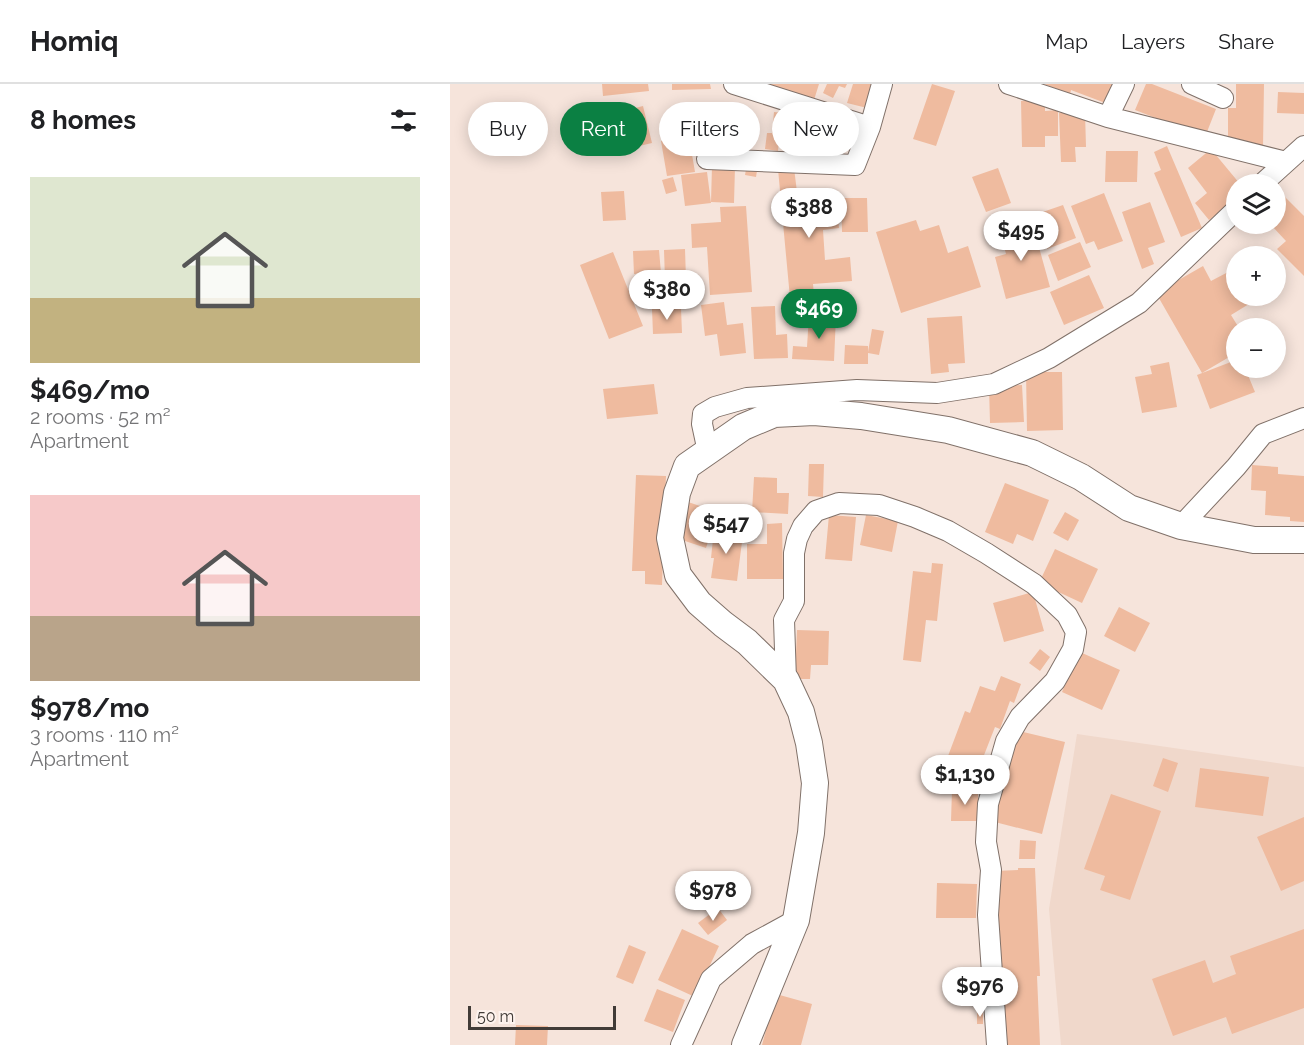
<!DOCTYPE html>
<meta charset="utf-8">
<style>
body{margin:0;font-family:Raleway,sans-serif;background:#f6f6f6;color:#202124;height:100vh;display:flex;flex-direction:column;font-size:22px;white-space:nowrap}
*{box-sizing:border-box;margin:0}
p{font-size:20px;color:#757577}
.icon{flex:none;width:33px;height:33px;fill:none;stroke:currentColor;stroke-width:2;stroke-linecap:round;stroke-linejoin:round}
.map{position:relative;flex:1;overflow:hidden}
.side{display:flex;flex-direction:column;background:#fff;width:450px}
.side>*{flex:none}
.guide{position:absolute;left:18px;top:18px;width:570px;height:54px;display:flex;gap:12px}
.fabs{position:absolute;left:776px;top:90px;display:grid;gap:12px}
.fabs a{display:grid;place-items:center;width:60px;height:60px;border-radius:50%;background:#fff;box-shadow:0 3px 15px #0003;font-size:30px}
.scale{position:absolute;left:18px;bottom:15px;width:148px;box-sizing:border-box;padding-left:6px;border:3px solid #413b37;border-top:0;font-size:16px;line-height:21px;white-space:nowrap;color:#413b37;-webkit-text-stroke:4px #fef3ee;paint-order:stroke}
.price{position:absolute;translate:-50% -51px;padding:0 14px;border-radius:21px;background:#fff;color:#222;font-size:20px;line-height:39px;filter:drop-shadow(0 2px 3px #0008)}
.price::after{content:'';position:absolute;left:50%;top:36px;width:18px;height:14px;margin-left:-9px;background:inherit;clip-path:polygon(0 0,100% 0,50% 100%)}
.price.selected{background:#0b8043;color:#fff}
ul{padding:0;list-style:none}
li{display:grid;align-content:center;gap:12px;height:318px;padding:0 30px}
li span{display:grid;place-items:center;height:186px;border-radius:0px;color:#555}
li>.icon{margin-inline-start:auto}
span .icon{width:108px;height:108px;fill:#fffc;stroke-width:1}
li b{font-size:26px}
h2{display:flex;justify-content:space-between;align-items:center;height:72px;padding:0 30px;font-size:26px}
.pill{padding:0 21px;border-radius:27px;background:#fff;box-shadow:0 3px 15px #0003;font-size:21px;line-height:54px}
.pill.selected{background:#0b8043;color:#fff}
header{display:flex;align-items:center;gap:36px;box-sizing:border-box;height:84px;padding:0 30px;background:#fff;border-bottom:2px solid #e0e0e0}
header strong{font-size:28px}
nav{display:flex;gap:33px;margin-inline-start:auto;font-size:21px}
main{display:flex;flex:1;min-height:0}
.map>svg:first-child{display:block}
.built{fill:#f0d8cb}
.building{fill:#efbb9f}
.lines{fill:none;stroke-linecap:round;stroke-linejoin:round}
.minor-casing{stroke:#807169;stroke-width:22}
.major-casing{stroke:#807169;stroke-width:28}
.minor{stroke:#fff;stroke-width:20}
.major{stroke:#fff;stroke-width:26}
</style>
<header>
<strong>Homiq</strong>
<nav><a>Map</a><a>Layers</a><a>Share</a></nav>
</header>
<main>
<section class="side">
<h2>8 homes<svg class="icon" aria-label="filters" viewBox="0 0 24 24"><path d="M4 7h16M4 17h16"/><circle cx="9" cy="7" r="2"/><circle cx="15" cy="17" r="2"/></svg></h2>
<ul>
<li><span style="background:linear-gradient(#dfe7d0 65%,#c2b280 0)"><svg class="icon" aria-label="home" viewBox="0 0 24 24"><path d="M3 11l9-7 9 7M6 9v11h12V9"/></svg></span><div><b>$469/mo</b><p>2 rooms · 52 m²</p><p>Apartment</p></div></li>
<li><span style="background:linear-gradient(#f6c9c9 65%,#b9a48a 0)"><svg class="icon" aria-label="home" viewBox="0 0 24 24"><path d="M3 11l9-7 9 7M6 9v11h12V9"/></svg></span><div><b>$978/mo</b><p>3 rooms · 110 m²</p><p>Apartment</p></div></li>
</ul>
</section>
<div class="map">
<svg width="854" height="961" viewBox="0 0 854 961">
<rect width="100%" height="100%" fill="#f6e4db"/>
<path class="built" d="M627,650L854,683V961H611L599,825Z"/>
<path class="building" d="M152,0H198L199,7L153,12Z
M222,0H260L261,5L222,6Z
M309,0H369L364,16Z
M377,0H397L395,4L389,2L383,14L373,9Z
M403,0H427L421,25L397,19Z
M482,0L505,7L486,62L463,55Z
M594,0H666L658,20L621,6L620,10Z
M696,0H702L766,25L755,53L685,26Z
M786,0H814L813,63H778V24H786Z
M828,8L854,9V30L827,29Z
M595,16V27L608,26V52H595V63H572L571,17Z
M193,22L202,59L172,66L162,30Z
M324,28L343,30L341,47L330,46L328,67L315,65L317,49H322Z
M635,28L636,63H625L626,78H611L609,29Z
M267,32L272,57L256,60L251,35Z
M347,32L385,33L384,74L346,73Z
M239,53L245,88L217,92L211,57Z
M717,62L752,144L731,153L704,89L711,86L704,68Z
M761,65L790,100H786V116L759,136L745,119L757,109L738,84Z
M656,67H688L687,98H655Z
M297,80L308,81L306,93L295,91Z
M262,82L285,83L284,119L261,118Z
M344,84L348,116L386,113L389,144L373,146L375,176L400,173L402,197L363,200L364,211L340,214L328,85Z
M548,84L561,119L536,128L522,93Z
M257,88L261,119L235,122L231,91Z
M223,93L227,107L216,110L212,96Z
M174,107L176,136L153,137L151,108Z
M829,107L854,132V192L827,165L836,157L821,141L825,140V137L830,132L825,127V111Z
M654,109L673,157L648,166L644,157L636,160L621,122Z
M391,114H417L418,148H392Z
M700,118L715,158L698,164L704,180L692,185L672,128Z
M613,121L626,154L597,165L584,131Z
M296,122L302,208L260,211L257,163L242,164L241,140L271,138L270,123Z
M466,136L470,147L489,141L498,169L518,162L531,203L451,229L426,148Z
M582,138L600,203L556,215L545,173L556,170L550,147Z
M630,158L641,183L608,197L598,171Z
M235,165L236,195L215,196L214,166Z
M209,166L211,189L184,190L183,167Z
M163,168L193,242L159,255L130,181Z
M753,182L761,197L780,187L786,198V212H794L799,220L781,231L789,244H786V269L752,289L706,209Z
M639,191L654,224L614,241L600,208Z
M218,206L232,207L231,222L217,221Z
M274,218L277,241L293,239L296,269L270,272L267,250L255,252L251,221Z
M325,222L326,251L337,250L338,274L304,275L301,223Z
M231,224L232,249L203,250L202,225Z
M359,231L386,232L384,277L342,275L343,262L357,263Z
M512,232L515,279L498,280L499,288L481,290L477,234Z
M422,245L434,247L429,271L418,269V280H394L395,261L418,262V268Z
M786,276V284H795L805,308L760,325L747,291Z
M719,278L727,323L692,329L685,293L702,290L700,282Z
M576,288H612L613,346L577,347Z
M204,300L208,330L157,335L153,305Z
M572,301L574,338L540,339L539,302Z
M359,380H374L373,413L358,412Z
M802,381L828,383V390L854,392V438L840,437V433L815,431L816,407L801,406Z
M186,391L216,392L212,501L195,500V487H182Z
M304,393L327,394V409H339L338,430L302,428Z
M555,399L599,416L583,457L567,450L563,460L535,448Z
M235,417L268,428L256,464L223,453Z
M615,428L629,436L618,457L603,449Z
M379,431L406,433L402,477L375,475Z
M416,431L448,437L442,468L410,461Z
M332,439L333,495H297V460H317V440Z
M264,446L293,450L287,497L261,494L264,474H261Z
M605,465L648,485L632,519L589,499Z
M482,479L493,480L487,537L476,536L471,578L453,576L463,487L481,489Z
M583,508L594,547L554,558L543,519Z
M669,523L700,539L685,568L654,552Z
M347,546L379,547L378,581H361L360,595H345Z
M590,565L600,573L590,587L579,579Z
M630,568L670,586L652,626L612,608Z
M551,592L571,600L564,619L560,617L550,645L545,643L529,684L498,672L515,627L520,629L530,602L545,607Z
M565,646L615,658L592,750L541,737Z
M713,674L728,679L718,708L703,702Z
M750,684L819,693L813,732L745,723Z
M502,706L528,707V737H501Z
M661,710L711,727L680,816L650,806L655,792L634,785Z
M854,733V797L831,807L807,753Z
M570,756L586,757L585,775H569Z
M568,784H585L590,892H587L590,961H553L545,787L568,786Z
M487,799L527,800L526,834H486Z
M268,824L277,836L258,851L248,839Z
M232,845L269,862L245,913L208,896Z
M854,845V924L782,950L776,933L723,952L702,895L755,876L763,899L786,890L780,872Z
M179,861L196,868L183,900L166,893Z
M207,905L235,916L223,948L194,937Z
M326,910L362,920L351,961H312Z
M527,928H533V940H527Z
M66,941L98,942L97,961H65Z"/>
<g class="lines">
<defs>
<path id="minor" d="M284,0L420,43
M559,0L658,33L836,78
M742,0L773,14
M658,33L674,0
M257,75L405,81L420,43L432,0
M812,100L854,62
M258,368L252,340L253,330L265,323L297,314L407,306L487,309L544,300L599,274L689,219L786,126
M731,442L786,383L813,350L854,334
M336,596L334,536L344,517V469L347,455L353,442L366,427L389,419L429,421L465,433L498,447L536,469L584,500L617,531L626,548L623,565L605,597L570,633L556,657L538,720L536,758L541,786L538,831L547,961
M231,961L261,895L302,860L346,836"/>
<path id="major" d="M295,961L346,836L361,749L365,699L359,659L351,628L336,596L297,558L273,540L249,519L228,491L220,454L227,409L237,382L293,343L324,330L364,328L411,332L498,346L582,369L631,393L679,424L731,442L804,456H854"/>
</defs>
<use href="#minor" class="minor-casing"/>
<use href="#major" class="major-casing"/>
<use href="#minor" class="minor"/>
<use href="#major" class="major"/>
</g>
</svg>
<div class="fabs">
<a><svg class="icon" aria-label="layers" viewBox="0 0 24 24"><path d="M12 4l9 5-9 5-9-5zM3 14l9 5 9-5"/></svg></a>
<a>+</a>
<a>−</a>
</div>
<div class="scale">50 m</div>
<b class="price" style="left:359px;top:155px">$388</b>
<b class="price" style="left:571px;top:178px">$495</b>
<b class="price" style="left:217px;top:237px">$380</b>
<b class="price selected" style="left:369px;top:256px">$469</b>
<b class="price" style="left:276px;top:471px">$547</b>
<b class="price" style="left:515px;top:722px">$1,130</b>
<b class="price" style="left:263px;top:838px">$978</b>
<b class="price" style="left:530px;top:934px">$976</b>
<div class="guide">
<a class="pill">Buy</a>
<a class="pill selected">Rent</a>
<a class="pill">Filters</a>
<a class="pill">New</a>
</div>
</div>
</main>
